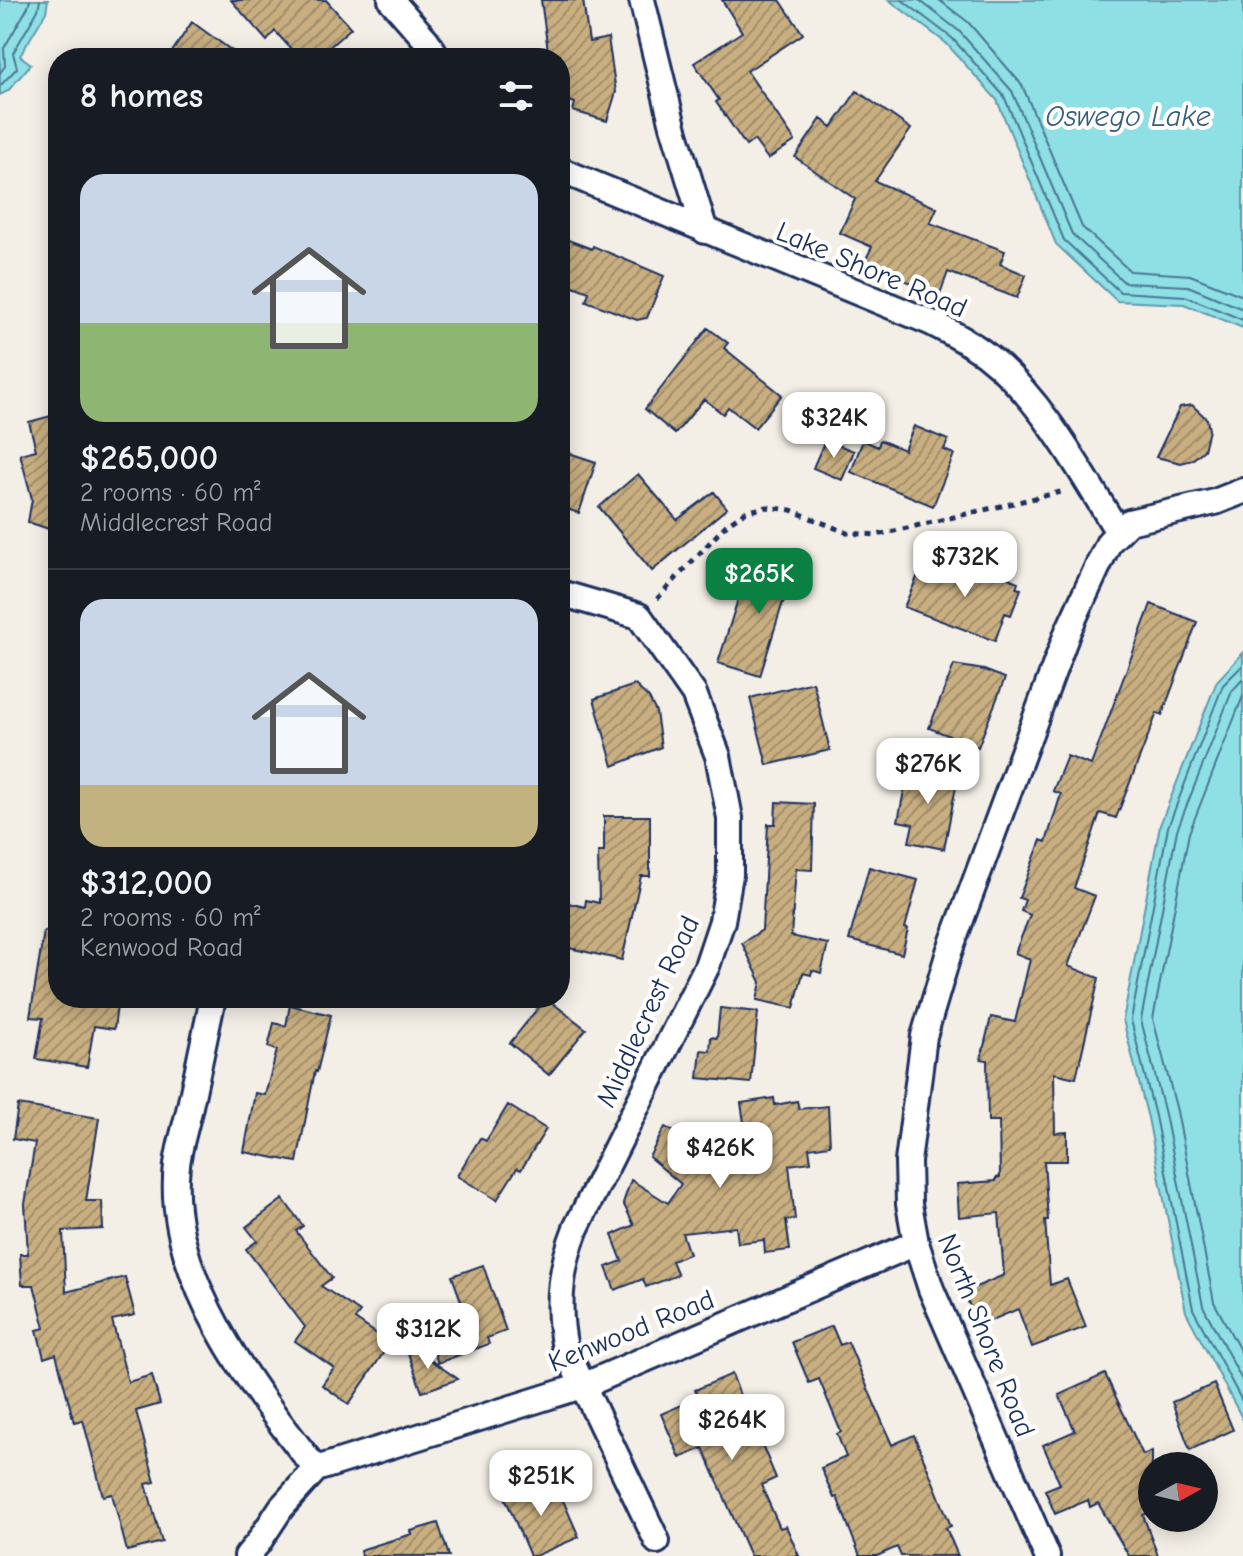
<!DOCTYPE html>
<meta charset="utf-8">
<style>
body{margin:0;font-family:"Comic Neue",sans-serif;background:#242831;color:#f1f3f6;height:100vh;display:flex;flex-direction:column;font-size:30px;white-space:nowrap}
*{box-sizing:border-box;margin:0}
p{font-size:26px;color:#9ea1a6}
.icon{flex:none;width:44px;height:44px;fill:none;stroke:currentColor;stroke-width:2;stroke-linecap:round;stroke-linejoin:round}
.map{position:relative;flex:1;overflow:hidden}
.sheet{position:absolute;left:48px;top:48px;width:522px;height:960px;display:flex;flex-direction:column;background:#171b24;border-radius:32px;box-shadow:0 4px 20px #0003}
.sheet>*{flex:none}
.needle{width:52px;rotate:82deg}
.fabs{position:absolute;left:1138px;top:1452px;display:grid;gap:16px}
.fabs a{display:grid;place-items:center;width:80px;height:80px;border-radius:50%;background:#171b24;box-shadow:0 4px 20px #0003;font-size:40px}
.price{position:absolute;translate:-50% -68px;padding:0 18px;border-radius:16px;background:#fff;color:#222;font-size:26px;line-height:52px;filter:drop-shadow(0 2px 4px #0008)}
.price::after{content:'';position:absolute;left:50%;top:48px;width:24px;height:18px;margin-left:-12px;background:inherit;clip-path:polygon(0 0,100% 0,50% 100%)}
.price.on{background:#0b8043;color:#fff}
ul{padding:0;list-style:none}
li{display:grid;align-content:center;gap:16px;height:424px;padding:0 32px}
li+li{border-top:2px solid #363941}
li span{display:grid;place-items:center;height:248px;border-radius:24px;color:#555}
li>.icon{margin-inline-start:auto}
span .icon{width:144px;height:144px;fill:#fffc;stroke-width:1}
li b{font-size:34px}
h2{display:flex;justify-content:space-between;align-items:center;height:96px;padding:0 32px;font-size:34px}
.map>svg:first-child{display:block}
.water{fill:#8fe0e5;stroke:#6199af;stroke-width:2}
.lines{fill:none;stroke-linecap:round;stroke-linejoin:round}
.shore{stroke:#497694;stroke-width:2}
.building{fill:url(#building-hatch);stroke:#1b2f5e;stroke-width:2}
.minor-casing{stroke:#1b2f5e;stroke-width:30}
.path{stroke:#1b2f5e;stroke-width:5;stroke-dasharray:6 6;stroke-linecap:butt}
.minor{stroke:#fff;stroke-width:24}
.labels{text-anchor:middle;stroke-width:8;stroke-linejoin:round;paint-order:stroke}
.street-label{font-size:28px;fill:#1b2f5e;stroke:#fff}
.water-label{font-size:30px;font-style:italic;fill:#385b80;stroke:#fff}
</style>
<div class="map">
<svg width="1243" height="1556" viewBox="0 0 1243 1556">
<defs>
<pattern id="building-hatch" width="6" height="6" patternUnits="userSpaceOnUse" patternTransform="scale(2)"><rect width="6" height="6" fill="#c9af80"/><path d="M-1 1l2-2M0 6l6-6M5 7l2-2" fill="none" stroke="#a28f6c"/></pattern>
</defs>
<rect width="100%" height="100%" fill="#f4efe6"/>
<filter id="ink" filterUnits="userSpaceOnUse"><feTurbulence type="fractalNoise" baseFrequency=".0125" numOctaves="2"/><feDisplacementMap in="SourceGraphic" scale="16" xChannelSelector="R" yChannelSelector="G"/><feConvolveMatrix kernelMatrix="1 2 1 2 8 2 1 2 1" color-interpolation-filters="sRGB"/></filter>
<g filter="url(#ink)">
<path class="water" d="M0,0H48L46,12L20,56L31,64L8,91L0,95Z
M889,0H1243V328L1184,304L1117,301L1056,244L997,100L946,43Z
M1243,653V1420L1186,1312L1148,1118L1123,1020L1160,825L1217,681Z"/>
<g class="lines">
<path class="shore" d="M902,0L952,38L1004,96L1064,240L1120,292L1185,296L1243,320
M919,0L959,31L1012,91L1072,234L1125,283L1188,286L1243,309
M939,0L968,22L1022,85L1082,227L1130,271L1190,275L1243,296
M0,73L5,66L4,48L28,7L30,0
M0,86L17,68L13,53L38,10L40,0
M1243,665L1223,685L1168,827L1131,1020L1155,1116L1193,1309L1243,1403
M1243,679L1232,691L1177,830L1141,1020L1165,1114L1203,1306L1243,1382
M1243,696L1189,833L1153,1019L1177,1111L1214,1302L1243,1356"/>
</g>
<path class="building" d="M231,0H326L351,28L317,58H299L275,31L267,41Z
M541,0H583L589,42L608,38L616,92L607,121L573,111L575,103L560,98V58H549Z
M722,0H780L803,34L747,71L795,141L768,159L754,140L746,146L716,102L719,100L694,63L742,32Z
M192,22L242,58H168Z
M857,91L911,129L875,181L937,208L930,223L1005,251L1000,264L1026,275L1017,298L948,272L937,302L910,292L913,284L864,263L872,247L840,233L855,199L795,157L821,119L832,127Z
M560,237L592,249L593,246L664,276L647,318L637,320L586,301L589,292L560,281Z
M708,328L728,343L724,348L782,395L755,428L728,407L723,414L704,399L675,434L645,409Z
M1192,405L1207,419L1209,430L1204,450L1192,460L1181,463L1156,457L1180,407Z
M58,414V532L28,522L32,499L20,454L36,450L29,422Z
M914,426L948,440L944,450L954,454L933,506L851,472L863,440L878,447L880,440L904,450Z
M825,440L854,451L842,480L813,468Z
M560,450L596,462L579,513L560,507Z
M638,474L677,520L714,492L727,508L652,571L599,507Z
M787,556L808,585L783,602L760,676L718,663L747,570L761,575Z
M973,563L1018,582L1016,588L1021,589L1011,615L1005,613L995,641L904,607L922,566L951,578L956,569L969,573Z
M1151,604L1197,622L1162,715L1157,713L1116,818L1100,813L1074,888L1095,896L1068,966L1099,978L1076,1078L1054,1073L1055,1133L1067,1132V1161H1044L1048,1220H1045L1050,1285L1067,1279L1086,1327L1032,1347L1018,1309L978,1326L964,1292L1004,1275L999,1213L959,1217L957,1184L996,1181V1178L1000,1177L999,1121H988L987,1060L981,1059L991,1017L1015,1022L1030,959L1015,953L1030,915L1021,911L1025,900L1019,898L1041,840L1046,842L1061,794L1053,791L1067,756L1091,765Z
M954,665L984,670L1005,678L978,747L929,728Z
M813,682L830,750L767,765L750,698Z
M635,685L649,698L656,712L661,747L613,766L594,699Z
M909,766L958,776L944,849L909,842L913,824L898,821Z
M776,802L814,804L812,870L796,869L791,936L828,944L821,973L812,970L811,975L803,973L794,1008L757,1000L761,982L742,943L762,930L768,824H775Z
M604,816H650V876H641L622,960L560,946V901L585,907L586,900L599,903L598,852H604Z
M869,867L918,880L905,928L908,929L902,954L849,940Z
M44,931L58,932V998H118L114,1029L94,1026L87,1067L36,1059L43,1018L30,1017Z
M546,998L586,1029L549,1075L510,1043Z
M290,1005L331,1015L317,1072L315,1071L297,1162L244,1152L255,1093L265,1095L277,1050L268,1047L274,1023L286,1026Z
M720,1008L758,1012L751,1083L698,1078L701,1050L710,1051L711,1037L717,1038Z
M774,1098L775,1105L797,1101L799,1109L828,1106L830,1145L809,1148L811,1162L789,1165L795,1219L786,1220L790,1250L765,1253L764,1240L738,1243L736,1227L682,1233L689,1254L672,1261L678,1275L646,1287L643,1279L615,1290L606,1267L622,1261L612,1235L634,1225L623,1203L631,1180L668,1203L681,1184L649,1157L665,1127L706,1148L747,1142L741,1103Z
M18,1105L99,1118L86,1201H102L103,1229L63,1231L66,1292L125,1277L135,1315L112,1320L128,1382L152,1375L160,1404L136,1411L155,1482L146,1484L162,1542L127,1551L112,1494L103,1496L83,1420L74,1422L56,1354L44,1358L37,1330L45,1328L34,1285H22L20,1254H28L25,1204L35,1143L13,1139Z
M508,1105L546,1129L521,1170L517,1168L497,1200L457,1176L480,1138L486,1141Z
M283,1199L303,1226L296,1231L332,1278L321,1286L360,1312L355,1319L390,1343L349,1404L322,1385L334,1368L295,1341L305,1327L246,1249L257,1241L246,1227Z
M483,1265L506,1331L487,1338L489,1344L438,1363L421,1315L461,1301L452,1276Z
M832,1326L840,1345L848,1342L892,1445L914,1435L951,1526L946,1528L958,1556H901L897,1547L877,1556H860L837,1497L834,1498L821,1468L846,1457L837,1434L841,1432L819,1379L809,1383L792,1342Z
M404,1342L458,1379L422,1392Z
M732,1374L750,1422L752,1421L776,1478L761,1485L780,1528L786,1526L799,1556H750L703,1448L680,1458L661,1414L698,1398L695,1390Z
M1105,1374L1143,1455L1152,1451V1511L1143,1515L1158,1556H1129L1098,1503L1090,1507L1088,1500L1055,1514L1045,1490L1060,1484L1043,1445L1075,1431L1059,1395Z
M1214,1384L1233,1430L1190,1450L1172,1402Z
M542,1478L549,1496L559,1491L579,1537L535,1556H530L504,1495Z
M438,1523L449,1556H361L360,1550L412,1534L411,1531Z"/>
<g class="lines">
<defs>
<path id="minor" d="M391,0L427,41L438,58
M642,0L673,126L705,231
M560,170L932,323C950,332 969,342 985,354C1041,397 1081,472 1118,532
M560,593L639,616L694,694L718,756L730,818V875L722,921L707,966L576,1228C560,1268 556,1306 565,1348L657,1541
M213,998C205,1036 197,1074 189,1111C185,1129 179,1147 177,1165C164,1274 252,1388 316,1469
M316,1469L585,1385L916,1243
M247,1556L258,1543L281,1508L316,1469
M1047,1556L931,1289L916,1243L909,1204L908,1162L924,1036L949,952L1068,631L1109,542L1129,522L1215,502L1243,491"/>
</defs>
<use href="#minor" class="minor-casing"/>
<path class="path" d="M657,599L727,524L745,512L767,507L791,510L848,533L877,535L1065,491"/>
<use href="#minor" class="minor"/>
</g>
</g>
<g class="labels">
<g class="street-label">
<text transform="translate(872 269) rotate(23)" y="10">Lake Shore Road</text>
<text transform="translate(647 1011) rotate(-65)" y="10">Middlecrest Road</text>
<text transform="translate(631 1330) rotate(-22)" y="10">Kenwood Road</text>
<text transform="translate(987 1335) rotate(68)" y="10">North Shore Road</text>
</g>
<g class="water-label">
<text x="1128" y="126">Oswego Lake</text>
</g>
</g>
</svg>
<div class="fabs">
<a><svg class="needle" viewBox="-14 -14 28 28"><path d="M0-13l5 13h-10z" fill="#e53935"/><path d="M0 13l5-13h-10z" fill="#9ea1a6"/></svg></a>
</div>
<b class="price" style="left:834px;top:460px">$324K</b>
<b class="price" style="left:965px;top:599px">$732K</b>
<b class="price on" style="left:759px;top:616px">$265K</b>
<b class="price" style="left:928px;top:806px">$276K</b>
<b class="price" style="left:720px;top:1190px">$426K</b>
<b class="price" style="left:428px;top:1371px">$312K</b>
<b class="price" style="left:732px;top:1462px">$264K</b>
<b class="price" style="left:541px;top:1518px">$251K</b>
<section class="sheet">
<h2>8 homes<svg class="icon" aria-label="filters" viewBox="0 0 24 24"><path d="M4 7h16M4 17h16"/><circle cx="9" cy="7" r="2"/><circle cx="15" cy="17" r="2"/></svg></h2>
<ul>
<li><span style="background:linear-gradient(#c9d6e8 60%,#8fb573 0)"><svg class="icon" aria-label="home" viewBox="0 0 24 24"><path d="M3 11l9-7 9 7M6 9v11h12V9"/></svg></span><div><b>$265,000</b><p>2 rooms · 60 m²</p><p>Middlecrest Road</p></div></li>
<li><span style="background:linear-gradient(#c9d6e8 75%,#c2b280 0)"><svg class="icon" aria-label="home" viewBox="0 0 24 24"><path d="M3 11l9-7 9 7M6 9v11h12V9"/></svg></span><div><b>$312,000</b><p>2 rooms · 60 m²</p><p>Kenwood Road</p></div></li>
</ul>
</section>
</div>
